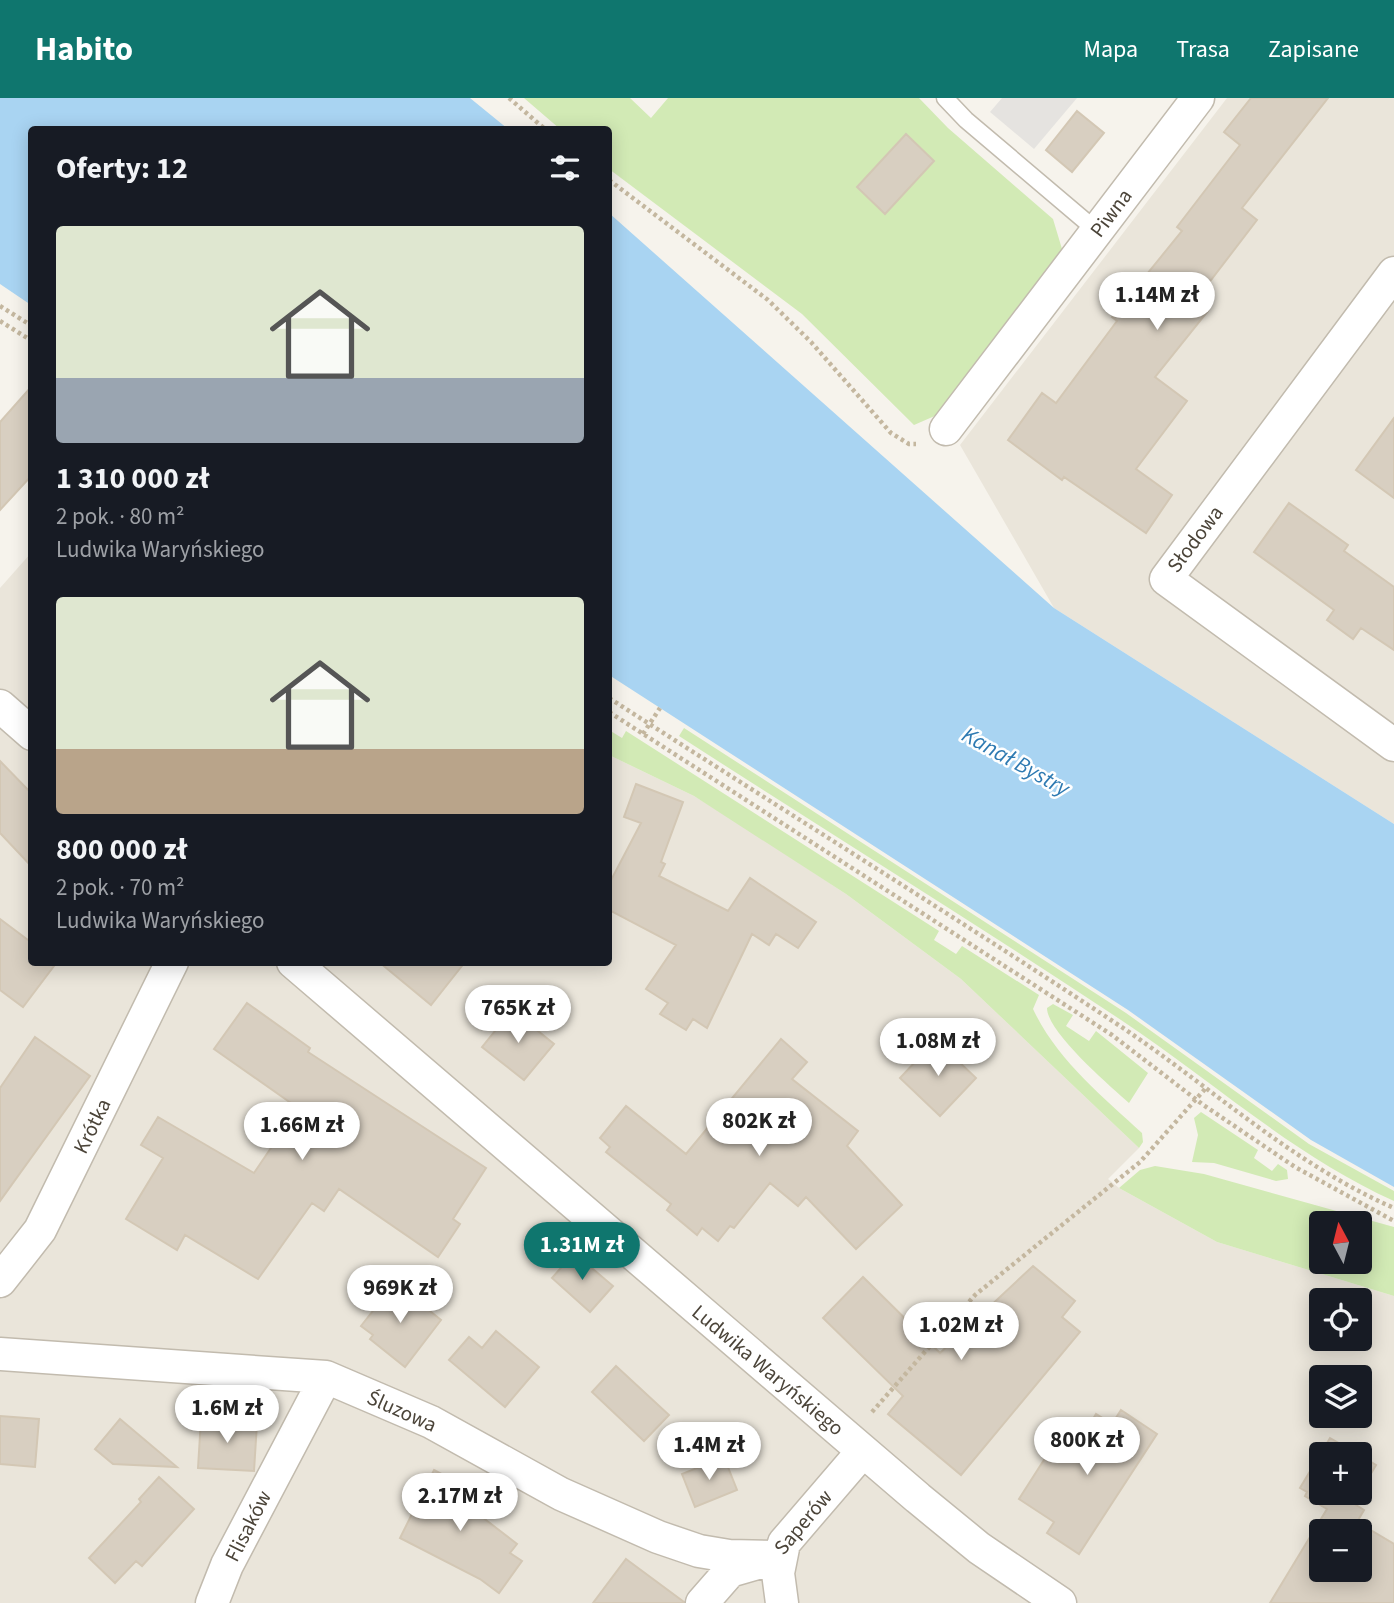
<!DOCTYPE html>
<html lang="pl">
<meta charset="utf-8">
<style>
body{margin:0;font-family:"Source Sans 3",sans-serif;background:#20242c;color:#f1f3f6;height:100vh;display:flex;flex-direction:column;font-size:26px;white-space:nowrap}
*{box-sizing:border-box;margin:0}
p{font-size:23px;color:#9ea1a6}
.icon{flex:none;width:38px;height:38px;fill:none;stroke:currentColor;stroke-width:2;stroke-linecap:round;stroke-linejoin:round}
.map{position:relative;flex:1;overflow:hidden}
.drawer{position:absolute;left:28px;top:28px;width:584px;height:840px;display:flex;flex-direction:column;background:#171b24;border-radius:7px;box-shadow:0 4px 18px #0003}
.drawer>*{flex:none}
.needle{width:46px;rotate:353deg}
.controls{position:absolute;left:1309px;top:1113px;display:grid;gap:14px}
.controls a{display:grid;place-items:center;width:63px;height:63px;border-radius:7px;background:#171b24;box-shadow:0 4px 18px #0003;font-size:35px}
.price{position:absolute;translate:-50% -60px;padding:0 16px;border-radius:24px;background:#fff;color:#222;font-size:23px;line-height:46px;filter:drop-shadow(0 2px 4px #0008)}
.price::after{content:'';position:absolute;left:50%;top:42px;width:21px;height:16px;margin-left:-10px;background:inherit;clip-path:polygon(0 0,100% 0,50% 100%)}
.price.selected{background:#0f766e;color:#fff}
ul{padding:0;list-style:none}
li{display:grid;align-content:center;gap:14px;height:371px;padding:0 28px}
li span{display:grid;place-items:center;height:217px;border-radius:7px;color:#555}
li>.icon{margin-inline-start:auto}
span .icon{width:126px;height:126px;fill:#fffc;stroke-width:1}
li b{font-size:30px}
h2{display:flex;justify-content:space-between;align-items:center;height:84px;padding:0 28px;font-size:30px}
header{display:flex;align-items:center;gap:42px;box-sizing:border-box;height:98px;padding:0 35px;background:#0f766e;color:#fff}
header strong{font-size:33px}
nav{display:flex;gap:38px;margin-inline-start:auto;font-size:24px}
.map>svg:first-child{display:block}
.residential{fill:#eae5da;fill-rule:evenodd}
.green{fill:#d2eab5;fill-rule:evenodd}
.parking{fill:#e5e3e0}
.water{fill:#a9d4f2}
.building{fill:#d8cfc1;stroke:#d3c7b4;stroke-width:2;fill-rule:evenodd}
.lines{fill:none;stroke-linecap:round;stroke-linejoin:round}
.service-casing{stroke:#c2bbae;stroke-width:19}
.minor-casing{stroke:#c2bbae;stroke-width:35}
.path{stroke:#c4b79f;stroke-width:4.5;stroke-dasharray:3.5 3.5;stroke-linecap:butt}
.service{stroke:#fff;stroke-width:16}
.minor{stroke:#fff;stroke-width:32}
.labels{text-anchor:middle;stroke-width:5;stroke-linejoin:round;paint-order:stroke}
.street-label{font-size:21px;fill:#4b4439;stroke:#fff}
.water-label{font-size:23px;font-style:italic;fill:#2e7ab2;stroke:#fff}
</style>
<header>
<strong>Habito</strong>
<nav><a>Mapa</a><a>Trasa</a><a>Zapisane</a></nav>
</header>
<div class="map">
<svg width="1394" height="1505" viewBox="0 0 1394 1505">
<rect width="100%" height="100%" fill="#f6f3ec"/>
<path class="residential" d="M1227,0H1394V726L1054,510L960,347Z
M31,455L32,864H609V657L694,698L738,725L846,796L961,881L1139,1050L1108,1081L1119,1090L1217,1144L1394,1198V1505H0V490ZM1321,1202H1360V1241H1321ZM1321,1279H1360V1318H1321ZM1321,1356H1360V1395H1321ZM1321,1433H1360V1472H1321Z"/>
<path class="green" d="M524,0H630L651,20L668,0H919L948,30L1053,121L1062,151L937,317L914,327L802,216L609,71V32L560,31Z
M684,630L1126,915L1309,1046L1394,1093V1103C1291,1056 1213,983 1121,922C975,825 826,733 679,638Z
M609,632L622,640L626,633L939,833L934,842L956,856L962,848L1039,897L1033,911C1057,962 1102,998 1142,1035L1143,1044L1139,1050L961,881L846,796L694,698L609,657Z
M1053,906L1073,917L1066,928L1089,943L1096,933L1148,975L1129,1005C1110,988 1047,934 1047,910Z
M1201,1014L1258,1052L1254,1060L1272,1073L1278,1066L1287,1072L1288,1081L1276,1083L1214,1065L1192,1064L1198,1037L1194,1020Z
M1155,1068L1204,1076L1394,1129V1198L1217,1144L1119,1090L1140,1072ZM1321,1125H1360V1164H1321Z"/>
<path class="parking" d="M1002,0H1077L1034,51L990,14Z"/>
<path class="water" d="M0,0H470L508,31L32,32L31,207L0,186Z
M609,115L1054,510L1394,726V1089L1311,1042L1128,912L609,577Z"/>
<path class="building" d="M1251,0H1328L1242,110L1257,122L1195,203L1208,213L1155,279L1187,303L1136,371L1172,397L1146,435L1064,379L1062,382L1008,342L1042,295L1056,305L1117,223L1112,219L1182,133L1177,129L1240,47L1224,34Z
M1077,13L1104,35L1072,74L1046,52Z
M906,36L934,63L885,116L857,89Z
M32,288V377L0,412V324Z
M1394,320V400L1356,372Z
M1289,405L1348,447L1344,453L1394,489V552L1361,530L1353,541L1327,522L1334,512L1254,454Z
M0,663L32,696V769L0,735Z
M636,686L683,704L661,764L665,766L659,778L728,813L750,780L816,824L798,850L776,836L769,847L752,836L707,930L693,921L686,932L660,916L668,905L646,891L676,847L609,812V786L641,725L624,719Z
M0,821L32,845V864H57L23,909L0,892Z
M379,864H465L431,907Z
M247,905L310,950L308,954L486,1070L453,1121L460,1126L438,1159L339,1091L324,1113L312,1105L258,1181L185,1137L177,1152L126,1121L163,1060L141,1047L158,1019L254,1075L298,1010L214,951Z
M512,912L554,946L524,982L482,949Z
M35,939L90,978L0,1103V990Z
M781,941L807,964L792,981L858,1033L847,1048L902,1107L856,1151L806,1099L798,1108L770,1085L734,1130L730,1128L718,1143L702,1130L697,1137L667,1112L671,1106L606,1054L610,1049L600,1040L626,1008L686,1056Z
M936,942L976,980L940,1018L900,980Z
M574,1155L613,1188L590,1214L552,1180Z
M1033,1168L1075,1203L1062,1219L1080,1234L961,1377L888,1316L903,1298L823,1220L863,1179L940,1255Z
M395,1185L441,1222L405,1269L370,1241L373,1237L361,1228Z
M496,1233L539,1269L505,1309L449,1262L469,1239L482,1250Z
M616,1268L669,1317L644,1343L592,1294Z
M1121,1312L1157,1336L1079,1456L1047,1435L1054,1424L1019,1401L1058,1340L1069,1348L1081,1329L1086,1333L1096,1316L1112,1326Z
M0,1318L39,1321L35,1369L0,1366Z
M120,1321L177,1369L113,1366L95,1351Z
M201,1321L257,1325L254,1373L198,1370Z
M1330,1340L1358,1356H1321V1395H1359L1353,1405L1364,1412L1357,1424L1394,1446V1505H1270L1327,1411L1305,1398L1307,1394L1300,1390ZM1321,1433H1360V1472H1321Z
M1360,1357L1376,1367L1360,1394Z
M724,1359L737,1392L695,1409L682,1376Z
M434,1372L480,1397L473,1412L517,1446L510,1455L522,1463L499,1495L480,1481L400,1440Z
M159,1379L194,1411L142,1468L136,1463L115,1485L89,1460L141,1404L139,1401Z
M626,1461L684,1504V1505H593Z"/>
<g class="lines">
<defs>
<path id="service" d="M945,0L966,22L1097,133"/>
<path id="minor" d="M1394,175L1166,481L1394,647
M946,331L1198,0
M0,608L32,636
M293,864L918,1400L979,1450L1060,1505
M0,1183L40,1132L172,864
M0,1256L326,1279L431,1324L561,1396L658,1439L699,1453L729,1458L779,1459
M212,1505L227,1467L326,1279
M702,1505L730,1473L761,1464
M782,1505L778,1475L784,1445L863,1353"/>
</defs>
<use href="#service" class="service-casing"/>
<use href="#minor" class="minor-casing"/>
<path class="path" d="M509,0L546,32
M609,82L768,202L811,244L891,335L909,346H916
M0,208L32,228
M0,223L32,243
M609,600C778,709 949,815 1117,926C1209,987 1291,1065 1394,1110
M609,614L1112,937L1202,1006L1295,1069L1394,1123
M643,636L660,610
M872,1314L975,1197L1140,1064L1205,991"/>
<use href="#service" class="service"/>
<use href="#minor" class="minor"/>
</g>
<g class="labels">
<g class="street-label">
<text transform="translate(1111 115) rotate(-53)" y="7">Piwna</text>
<text transform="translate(1195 441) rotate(-53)" y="7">Słodowa</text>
<text transform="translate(92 1028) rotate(-64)" y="7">Krótka</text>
<text transform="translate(768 1272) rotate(40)" y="7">Ludwika Waryńskiego</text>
<text transform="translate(402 1313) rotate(24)" y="7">Śluzowa</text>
<text transform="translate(803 1424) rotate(-50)" y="7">Saperów</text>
<text transform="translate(248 1428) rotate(-63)" y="7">Flisaków</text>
</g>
<g class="water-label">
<text transform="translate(1016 663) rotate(29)" y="8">Kanał Bystry</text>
</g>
</g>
</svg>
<div class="controls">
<a><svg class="needle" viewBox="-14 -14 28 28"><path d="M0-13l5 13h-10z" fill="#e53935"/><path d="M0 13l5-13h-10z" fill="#9ea1a6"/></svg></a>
<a><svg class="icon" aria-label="locate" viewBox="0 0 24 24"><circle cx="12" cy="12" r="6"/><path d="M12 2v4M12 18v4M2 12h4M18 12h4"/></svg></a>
<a><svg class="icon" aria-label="layers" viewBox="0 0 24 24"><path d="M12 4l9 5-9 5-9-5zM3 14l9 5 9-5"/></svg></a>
<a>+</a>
<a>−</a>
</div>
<b class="price" style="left:1157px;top:234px">1.14M zł</b>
<b class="price" style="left:518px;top:947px">765K zł</b>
<b class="price" style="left:938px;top:980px">1.08M zł</b>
<b class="price" style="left:759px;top:1060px">802K zł</b>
<b class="price" style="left:302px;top:1064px">1.66M zł</b>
<b class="price selected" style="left:582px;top:1184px">1.31M zł</b>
<b class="price" style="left:400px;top:1227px">969K zł</b>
<b class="price" style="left:961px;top:1264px">1.02M zł</b>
<b class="price" style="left:227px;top:1347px">1.6M zł</b>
<b class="price" style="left:1087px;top:1379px">800K zł</b>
<b class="price" style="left:709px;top:1384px">1.4M zł</b>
<b class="price" style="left:460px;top:1435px">2.17M zł</b>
<section class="drawer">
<h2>Oferty: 12<svg class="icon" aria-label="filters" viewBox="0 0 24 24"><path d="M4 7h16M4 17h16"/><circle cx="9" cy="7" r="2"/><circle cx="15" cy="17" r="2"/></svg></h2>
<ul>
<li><span style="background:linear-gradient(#dfe7d0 70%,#9aa5b1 0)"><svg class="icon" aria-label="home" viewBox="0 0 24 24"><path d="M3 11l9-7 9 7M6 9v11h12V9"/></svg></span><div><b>1 310 000 zł</b><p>2 pok. · 80 m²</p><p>Ludwika Waryńskiego</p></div></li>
<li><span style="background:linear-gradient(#dfe7d0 70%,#b9a48a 0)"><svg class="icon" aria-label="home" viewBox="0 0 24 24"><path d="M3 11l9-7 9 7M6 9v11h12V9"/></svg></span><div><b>800 000 zł</b><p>2 pok. · 70 m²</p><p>Ludwika Waryńskiego</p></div></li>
</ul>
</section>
</div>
